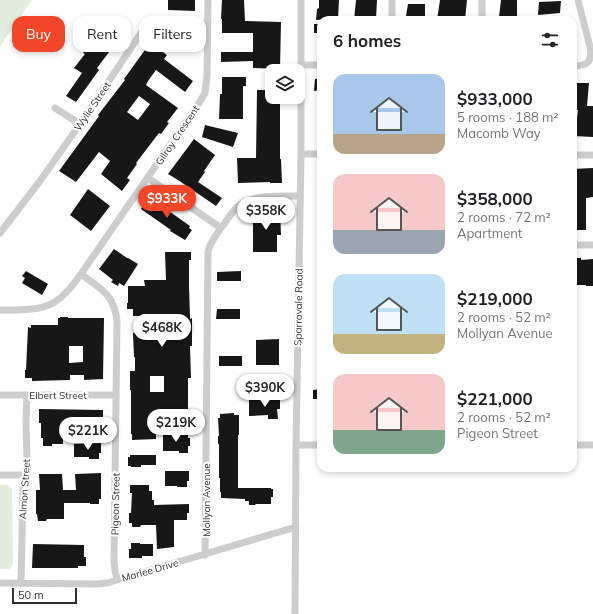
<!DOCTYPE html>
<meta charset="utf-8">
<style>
body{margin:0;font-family:Mulish,sans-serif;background:#f6f6f6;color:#202124;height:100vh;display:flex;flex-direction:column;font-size:15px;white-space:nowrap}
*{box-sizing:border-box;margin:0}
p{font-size:13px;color:#757577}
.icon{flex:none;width:22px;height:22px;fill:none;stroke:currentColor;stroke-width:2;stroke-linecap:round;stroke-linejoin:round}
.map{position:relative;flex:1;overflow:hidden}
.sheet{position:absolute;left:317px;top:16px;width:260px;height:456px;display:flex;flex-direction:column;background:#fff;border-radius:12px;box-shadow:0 2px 6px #0003}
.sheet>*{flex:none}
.hud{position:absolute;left:12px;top:16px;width:245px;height:36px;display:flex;gap:8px}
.tools{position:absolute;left:265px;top:64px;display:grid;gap:8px}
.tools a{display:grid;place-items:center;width:40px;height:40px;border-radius:8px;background:#fff;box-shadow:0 2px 6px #0003;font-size:20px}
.scale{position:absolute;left:12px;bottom:10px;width:65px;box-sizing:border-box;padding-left:4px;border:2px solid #303030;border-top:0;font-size:11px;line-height:14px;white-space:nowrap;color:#303030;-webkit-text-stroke:3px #fff;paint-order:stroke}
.price{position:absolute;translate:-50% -34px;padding:0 9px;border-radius:14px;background:#fff;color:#222;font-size:13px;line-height:26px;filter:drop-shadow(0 1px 2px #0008)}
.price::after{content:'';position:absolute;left:50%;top:24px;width:12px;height:9px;margin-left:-6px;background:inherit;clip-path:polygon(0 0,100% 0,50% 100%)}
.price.selected{background:#f14627;color:#fff}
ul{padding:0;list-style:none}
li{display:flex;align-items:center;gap:12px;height:100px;padding:0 16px}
li span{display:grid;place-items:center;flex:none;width:112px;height:80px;border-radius:12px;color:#555}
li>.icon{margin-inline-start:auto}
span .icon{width:48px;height:48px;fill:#fffc;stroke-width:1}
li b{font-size:17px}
h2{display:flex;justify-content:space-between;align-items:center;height:48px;padding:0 16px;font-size:17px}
.pill{padding:0 14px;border-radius:12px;background:#fff;box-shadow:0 2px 6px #0003;font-size:14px;line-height:36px}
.pill.selected{background:#f14627;color:#fff}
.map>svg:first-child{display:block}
.green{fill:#e2eedd}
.building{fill:#171717;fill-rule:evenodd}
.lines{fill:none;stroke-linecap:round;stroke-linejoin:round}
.minor{stroke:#cdcdcd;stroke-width:7}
.labels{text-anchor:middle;stroke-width:4;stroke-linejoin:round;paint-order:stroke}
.street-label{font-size:10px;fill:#303030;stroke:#fff}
</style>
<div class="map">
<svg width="593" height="614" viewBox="0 0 593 614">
<rect width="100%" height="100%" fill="#fff"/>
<path class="green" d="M0,0H32L0,46Z
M0,485H8L12,489L13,564L9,569H0Z"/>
<path class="building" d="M168,0H195V11L168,10Z
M222,0H244L245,21L281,22L280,69L253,68V61L221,62V52H253V33H222V19H221Z
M319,0H339L338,19L316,20L317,9L319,8Z
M356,0H377L376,19L354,20Z
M440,0H467L465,20H437Z
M501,0H517V17H499Z
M561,1L560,13L538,15L539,2Z
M408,4H425V20H407L408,16H406Z
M109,19L125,31L97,68L99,70L76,102L66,96L82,73L74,68L85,54L83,53Z
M314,24H321V33H314Z
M150,43L167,55L164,59L193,81L185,92L156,70L148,81L146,85L178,108L167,122L169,123L161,134L159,133L136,163L137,164L127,178L130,180L122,191L101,174L110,161L99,152L76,182L59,171L99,116L98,115L125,80L124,79ZM139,96L150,104L138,120L127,112Z
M222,77H246V86H243V119H219L220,94H222Z
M321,78V90L314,91L315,79Z
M573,83H589L587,106H593V137L573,136V126H576L578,110H573Z
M257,90H272V97H280V159H281L282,183H270V182L238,183L237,158H256Z
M205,125L238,133L233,147L202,137Z
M194,139L215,155L204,171L205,172L198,182L222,198L216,206L178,180L168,174Z
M593,168V197L586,198V230H574L575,195H573V169Z
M88,189L110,206L91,231L70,215Z
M149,197L190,226L189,228L192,230L185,240L170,231L171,230L141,209Z
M269,210H280L281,235H277V252H253V212H269Z
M114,249L127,258H128L138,264L124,286L119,283L118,286L111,282L113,280L99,269Z
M165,252H191V260H189V286L190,316V319L192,318V346H190L191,378H188V416H156V439L132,440V434H131V390H130V371H135V357H134L133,333H163V314H142V316H133V309H127V303H128V286H145L144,280H166ZM150,376H164V392H150Z
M573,258H581V260L593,259V286H586V285H573Z
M26,271L48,284L42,295L22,283L25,278L22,276Z
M241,271V281H217V272Z
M217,309H240V319H216Z
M60,317H68V318H104L103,379L84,380V375H70V380L32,381V378H25V370H26L28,327L31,328V325H58V318H60ZM69,346H83V362L69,363Z
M279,339V365H256V340Z
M219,356H242V366H219Z
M321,389V399H313V390Z
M249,400H280V409H277L278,419H268V415L249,416Z
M39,409L103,410V423H63V444H52V446H43V438H41V423H39Z
M234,413V415H239V435H238V488H271V489H273V497H271V504H256L255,505H249V501H245V499L221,498V492H220V478H219V444H218V436H219L218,418H220V414Z
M163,435H188V438H190V446H188V453H179V451H163Z
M101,443V453H99V459H89V457H74V444Z
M130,455H156V465H141V467H131V466H128V457H130Z
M165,471H189V481H187V487H177V486H165Z
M101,473V499H99V504H90V503H64V519H47L46,521H38L37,514H36V490H40L39,474H62L63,490H76L75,474Z
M130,485H149V491H152V500H154V505L189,504V513H187V520H174V547L157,549L156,525H141L140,527H132V523H129V513H131L132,493H130Z
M131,543H140V544H153V556H142V558H129V549H131Z
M33,544L84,545V557H86V566H78V568H32Z"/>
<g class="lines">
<path class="minor" d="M392,20V0
M482,20V0
M301,65H321
M573,66C587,66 593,62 590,47L578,0
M55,108L80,124
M301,154H321
M573,155H593
M148,178L221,228
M0,233L40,181L80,124L141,33L148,28L156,24L208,23
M573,245H593
M81,274C101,289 114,294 117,321L114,560L115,571L117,579
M0,310C16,310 39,311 53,303C65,296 73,285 81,274L199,103L205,93L207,76L208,0
M0,395H116
M296,445H321
M573,445H593
M0,475H25
M205,555L208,251C211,241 218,232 224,224C228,219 232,212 237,207C253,194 280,196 300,196
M0,583L97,584L107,583L296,527
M21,583L23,489L27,462L26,422L27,395
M295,614L296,445L301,154V0"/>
</g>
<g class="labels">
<g class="street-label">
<text transform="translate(92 106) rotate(-56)" y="4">Wylie Street</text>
<text transform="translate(177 135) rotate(-56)" y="4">Gilroy Crescent</text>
<text transform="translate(298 307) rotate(-89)" y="4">Sparrovale Road</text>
<text x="58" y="399">Elbert Street</text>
<text transform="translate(24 489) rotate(-86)" y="4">Almon Street</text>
<text transform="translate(206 500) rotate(-90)" y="4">Mollyan Avenue</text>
<text transform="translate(115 504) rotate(-89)" y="4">Pigeon Street</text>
<text transform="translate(150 570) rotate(-16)" y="4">Marlee Drive</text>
</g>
</g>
</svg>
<div class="tools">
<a><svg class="icon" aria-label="layers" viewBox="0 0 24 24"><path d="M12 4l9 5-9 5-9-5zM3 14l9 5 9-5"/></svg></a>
</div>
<div class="scale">50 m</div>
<b class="price selected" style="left:167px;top:219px">$933K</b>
<b class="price" style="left:266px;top:231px">$358K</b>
<b class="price" style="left:162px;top:348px">$468K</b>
<b class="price" style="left:265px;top:408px">$390K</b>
<b class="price" style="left:176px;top:443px">$219K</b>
<b class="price" style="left:88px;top:451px">$221K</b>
<div class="hud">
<a class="pill selected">Buy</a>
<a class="pill">Rent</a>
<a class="pill">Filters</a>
</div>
<section class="sheet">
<h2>6 homes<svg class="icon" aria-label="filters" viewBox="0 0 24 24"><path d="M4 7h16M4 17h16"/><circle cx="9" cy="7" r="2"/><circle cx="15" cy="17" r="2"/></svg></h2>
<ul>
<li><span style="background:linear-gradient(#a9c7e8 75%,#b9a48a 0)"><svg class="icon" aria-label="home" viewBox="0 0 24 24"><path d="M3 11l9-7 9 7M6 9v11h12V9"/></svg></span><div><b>$933,000</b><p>5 rooms · 188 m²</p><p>Macomb Way</p></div></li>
<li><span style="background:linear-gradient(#f6c9c9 70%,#9aa5b1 0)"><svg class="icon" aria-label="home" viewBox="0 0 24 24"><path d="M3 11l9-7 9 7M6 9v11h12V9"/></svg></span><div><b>$358,000</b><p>2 rooms · 72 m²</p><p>Apartment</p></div></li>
<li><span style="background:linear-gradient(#bfe0f5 75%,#c2b280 0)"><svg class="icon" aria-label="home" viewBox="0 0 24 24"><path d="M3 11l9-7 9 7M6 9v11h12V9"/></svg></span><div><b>$219,000</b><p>2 rooms · 52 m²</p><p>Mollyan Avenue</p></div></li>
<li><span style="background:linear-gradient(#f6c9c9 70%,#7fa58c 0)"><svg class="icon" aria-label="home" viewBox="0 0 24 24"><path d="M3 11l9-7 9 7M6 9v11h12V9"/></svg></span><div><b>$221,000</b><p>2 rooms · 52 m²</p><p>Pigeon Street</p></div></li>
</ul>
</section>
</div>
